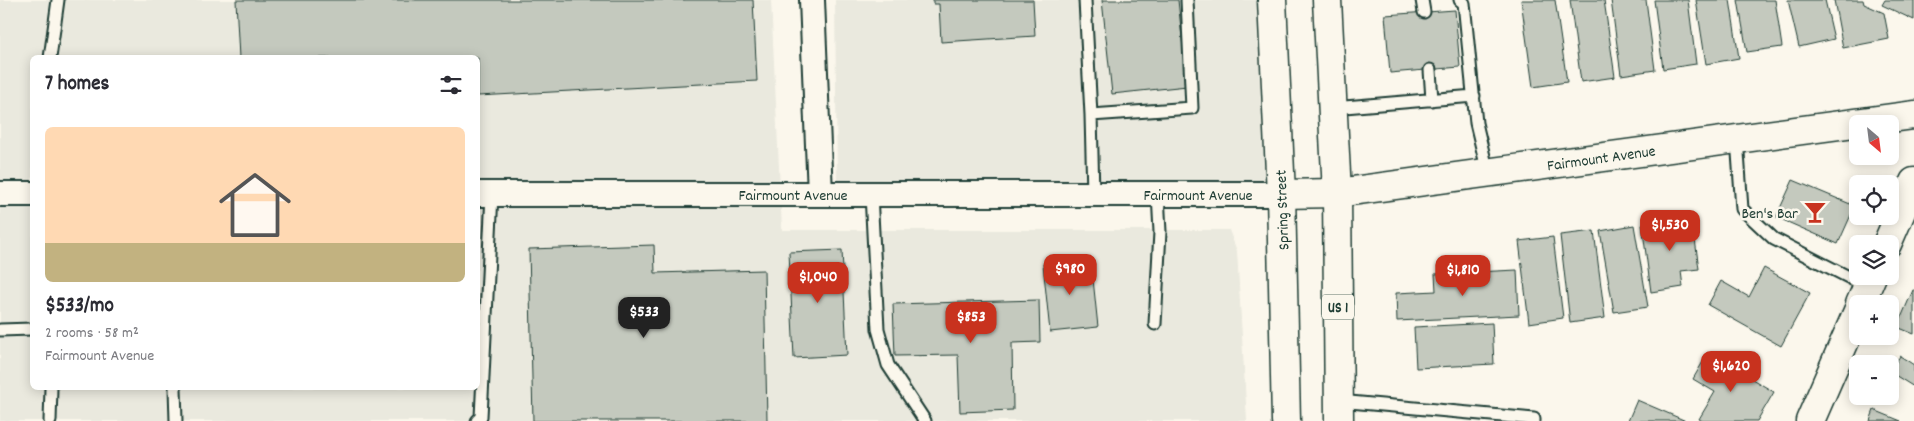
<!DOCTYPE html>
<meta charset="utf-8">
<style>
body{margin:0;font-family:Dekko,sans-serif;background:#f7f7f7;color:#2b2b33;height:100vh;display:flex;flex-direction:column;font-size:19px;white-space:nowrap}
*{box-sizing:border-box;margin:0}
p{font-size:16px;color:#7c7c81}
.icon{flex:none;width:28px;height:28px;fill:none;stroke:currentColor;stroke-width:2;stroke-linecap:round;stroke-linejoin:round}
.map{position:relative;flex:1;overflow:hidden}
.side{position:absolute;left:30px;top:55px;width:450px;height:335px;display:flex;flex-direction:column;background:#fff;border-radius:8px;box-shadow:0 2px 12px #0003}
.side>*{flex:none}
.needle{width:32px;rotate:152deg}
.fabs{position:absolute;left:1849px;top:115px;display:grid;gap:10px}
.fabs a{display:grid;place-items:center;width:50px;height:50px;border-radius:8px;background:#fff;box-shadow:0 2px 12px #0003;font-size:25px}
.price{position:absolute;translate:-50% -42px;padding:0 11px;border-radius:10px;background:#c8321e;color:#fff;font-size:16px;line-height:32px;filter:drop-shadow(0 1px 2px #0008)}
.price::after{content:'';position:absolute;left:50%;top:30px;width:15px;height:11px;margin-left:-8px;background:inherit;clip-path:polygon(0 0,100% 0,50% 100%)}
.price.active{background:#222;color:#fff}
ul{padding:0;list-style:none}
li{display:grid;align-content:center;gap:10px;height:265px;padding:0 15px}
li+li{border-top:1px solid #e1e1e2}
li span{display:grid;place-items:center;height:155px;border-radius:8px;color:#555}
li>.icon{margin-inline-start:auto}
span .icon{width:90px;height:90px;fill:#fffc;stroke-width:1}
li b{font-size:21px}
h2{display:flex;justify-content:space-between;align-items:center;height:60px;padding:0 15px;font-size:21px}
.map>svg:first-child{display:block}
.built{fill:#eae9de;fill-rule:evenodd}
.building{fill:#c4c9be;stroke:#1f3d34}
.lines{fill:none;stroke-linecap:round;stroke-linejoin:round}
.lane-casing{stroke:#1f3d34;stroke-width:15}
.street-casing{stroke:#1f3d34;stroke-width:28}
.secondary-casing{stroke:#1f3d34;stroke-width:31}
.highway-casing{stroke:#1f3d34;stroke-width:31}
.lane{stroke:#fbf7ec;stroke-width:11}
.street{stroke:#fbf7ec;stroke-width:24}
.secondary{stroke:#fbf7ec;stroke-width:28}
.highway{stroke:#fbf7ec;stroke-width:28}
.labels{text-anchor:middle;stroke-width:5;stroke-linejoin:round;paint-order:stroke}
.shield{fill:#fbf7ec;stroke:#61756b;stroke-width:1}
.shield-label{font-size:15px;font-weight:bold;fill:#1f3d34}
.street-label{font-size:16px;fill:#1f3d34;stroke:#fbf7ec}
.poi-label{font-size:16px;fill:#1f3d34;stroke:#fbf7ec;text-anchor:end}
</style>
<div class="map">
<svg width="1914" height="421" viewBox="0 0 1914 421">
<rect width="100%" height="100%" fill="#fbf7ec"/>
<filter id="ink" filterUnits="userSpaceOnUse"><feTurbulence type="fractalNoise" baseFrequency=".02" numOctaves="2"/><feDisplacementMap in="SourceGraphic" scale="10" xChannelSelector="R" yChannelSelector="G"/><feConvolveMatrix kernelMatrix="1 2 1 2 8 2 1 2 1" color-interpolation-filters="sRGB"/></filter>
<g filter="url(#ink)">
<path class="built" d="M0,0H771L782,230H1229L1237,251L1247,421H0ZM32,58H478V388H32Z
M835,0H1260L1273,186H837Z"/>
<path class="building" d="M236,0H753L757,81L478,96V58H239Z
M933,0H1033L1035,36L941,42L939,4H933Z
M1102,0H1178L1187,86L1112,94Z
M1521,0H1555L1567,82L1533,87Z
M1570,0H1604L1615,77L1581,82Z
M1611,0H1646L1655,70L1621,75Z
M1654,0H1688L1696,64L1663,69Z
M1696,0H1730L1739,58L1706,64Z
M1738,0H1775L1782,47L1747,52Z
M1788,0H1825L1834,39L1799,47Z
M1834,0H1863L1864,4L1884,13L1889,39L1843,48Z
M1885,0H1914V20L1882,5Z
M1455,10L1460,67L1390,73L1385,15Z
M1793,180L1855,206L1838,244L1776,217Z
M1692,217L1699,269L1681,271L1683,287L1651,292L1642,224Z
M1634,225L1648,307L1614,312L1600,231Z
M1594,231L1605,318L1570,323L1560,235Z
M1553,237L1563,318L1529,323L1519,241Z
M654,245L655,273L764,270L767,421H533L529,249Z
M842,250L847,355L794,358L789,252Z
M1091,260L1098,327L1050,332L1043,264Z
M1764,268L1810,293L1781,346L1708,305L1721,281L1749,297Z
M1517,270L1519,315L1397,321L1396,293L1436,291L1435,274Z
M1913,290H1914V334L1897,327Z
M1039,300L1040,342L1012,343L1013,410L960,412L958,355L895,356L893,304Z
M1492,323L1494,364L1416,368L1414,327Z
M1708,353L1774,392L1757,421H1703L1699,419L1715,392L1693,379Z
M1900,356L1914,365V387L1890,372Z
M1637,400L1686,421H1628Z
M1874,410L1901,421H1870Z"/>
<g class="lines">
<defs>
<path id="lane" d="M1085,0L1091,115L1093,194
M1422,0L1424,12
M1460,0L1464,3L1476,123L1488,173
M50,58L58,0
M1430,70L1432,100
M1333,108L1474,96
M1091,115L1192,108L1187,0
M1737,139L1742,209L1774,239L1868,287
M871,194L878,329L888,365L925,421
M1155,324L1160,232L1158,194
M0,330L32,329
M175,388L176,421
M1339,401L1534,419V421
M50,421L51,388
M477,421L481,417L492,194"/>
<path id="street" d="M812,0L820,194
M0,194H32
M478,194H1281"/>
<path id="secondary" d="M1281,194L1337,193L1914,115
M1887,244L1914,182
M1860,304L1872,276
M1810,421L1858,311"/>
<path id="highway" d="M1272,0L1281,194L1286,421
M1327,0L1337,193L1339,421"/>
</defs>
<use href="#lane" class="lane-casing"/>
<use href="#street" class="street-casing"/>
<use href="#secondary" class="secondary-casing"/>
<use href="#highway" class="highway-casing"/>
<use href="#lane" class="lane"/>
<use href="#street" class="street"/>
<use href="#secondary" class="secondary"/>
<use href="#highway" class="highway"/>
</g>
</g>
<defs>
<symbol id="bar-bare" viewBox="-9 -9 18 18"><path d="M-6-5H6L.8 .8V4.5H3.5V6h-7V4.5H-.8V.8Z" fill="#c8321e" stroke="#fbf7ec" stroke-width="2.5" paint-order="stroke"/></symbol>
</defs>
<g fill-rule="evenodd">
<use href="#bar-bare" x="1799" y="196" width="32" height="32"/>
</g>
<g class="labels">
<rect class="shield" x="1322" y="294.5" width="32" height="25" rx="4"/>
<g class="shield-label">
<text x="1338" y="312">US 1</text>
</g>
<g class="street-label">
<text transform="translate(1601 157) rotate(-8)" y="6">Fairmount Avenue</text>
<text x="793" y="200">Fairmount Avenue</text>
<text x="1198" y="200">Fairmount Avenue</text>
<text transform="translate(1281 210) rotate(-92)" y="6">Spring Street</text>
</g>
<g class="poi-label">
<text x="1798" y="218">Ben's Bar</text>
</g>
</g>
</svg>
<div class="fabs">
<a><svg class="needle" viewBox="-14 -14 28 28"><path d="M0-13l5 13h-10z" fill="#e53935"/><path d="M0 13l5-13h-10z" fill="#7c7c81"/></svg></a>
<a><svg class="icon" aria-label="locate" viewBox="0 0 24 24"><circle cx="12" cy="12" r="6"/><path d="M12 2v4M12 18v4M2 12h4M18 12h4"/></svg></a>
<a><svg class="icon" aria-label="layers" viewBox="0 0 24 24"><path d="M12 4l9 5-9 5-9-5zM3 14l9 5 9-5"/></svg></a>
<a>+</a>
<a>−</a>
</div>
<b class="price" style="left:1670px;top:252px">$1,530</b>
<b class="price" style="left:1070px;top:296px">$980</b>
<b class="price" style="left:1463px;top:297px">$1,810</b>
<b class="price" style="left:818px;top:304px">$1,040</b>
<b class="price active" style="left:644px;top:339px">$533</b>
<b class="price" style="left:971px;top:344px">$853</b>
<b class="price" style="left:1731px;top:393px">$1,620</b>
<section class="side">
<h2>7 homes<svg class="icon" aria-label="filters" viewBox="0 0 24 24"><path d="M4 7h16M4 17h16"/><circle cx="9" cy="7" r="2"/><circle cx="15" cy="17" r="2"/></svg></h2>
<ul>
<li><span style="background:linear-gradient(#ffd9b3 75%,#c2b280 0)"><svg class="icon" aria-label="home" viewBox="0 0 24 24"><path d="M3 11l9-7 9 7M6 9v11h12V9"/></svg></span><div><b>$533/mo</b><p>2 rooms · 58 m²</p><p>Fairmount Avenue</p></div></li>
</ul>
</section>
</div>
